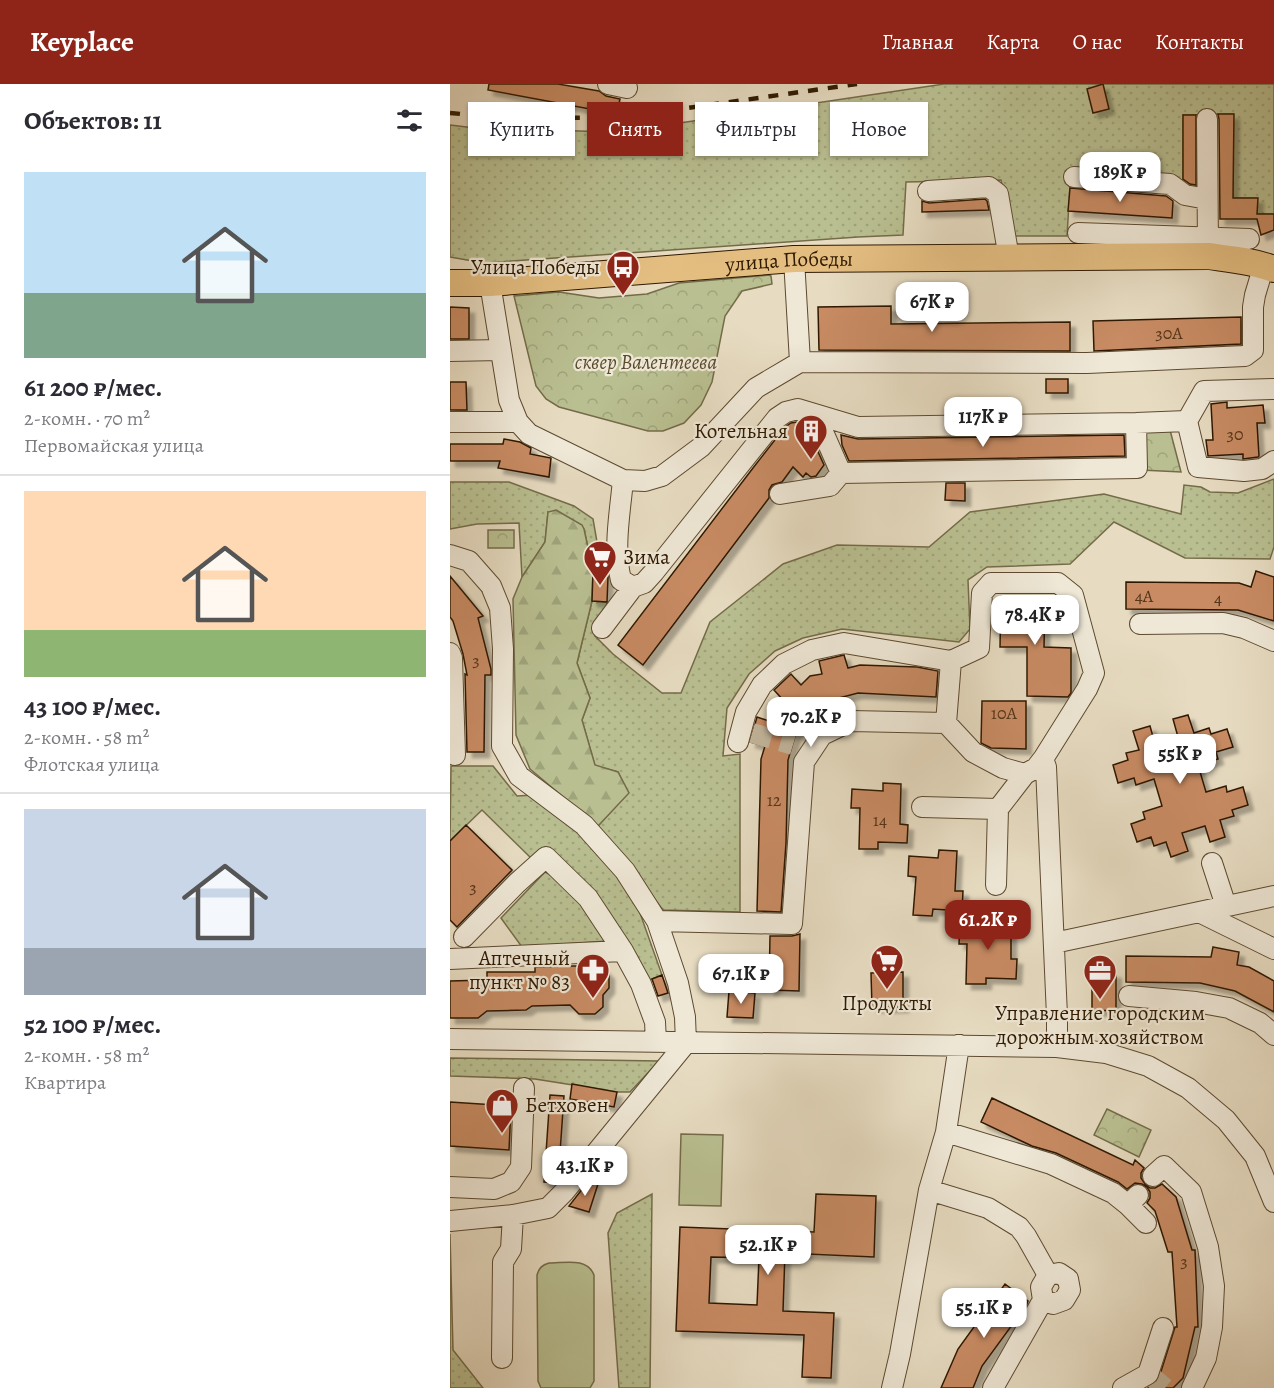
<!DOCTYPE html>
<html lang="ru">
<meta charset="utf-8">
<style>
body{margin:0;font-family:Alegreya,serif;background:#f2f2f3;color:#2b2b33;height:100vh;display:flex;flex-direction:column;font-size:22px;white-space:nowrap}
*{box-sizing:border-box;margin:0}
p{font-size:20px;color:#7c7c81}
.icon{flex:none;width:33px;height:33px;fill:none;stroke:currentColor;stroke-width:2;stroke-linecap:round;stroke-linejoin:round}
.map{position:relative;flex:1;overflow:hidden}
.details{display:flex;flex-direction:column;background:#fff;width:450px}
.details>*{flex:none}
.hud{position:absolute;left:18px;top:18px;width:570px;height:54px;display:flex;gap:12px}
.price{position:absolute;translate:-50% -51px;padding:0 14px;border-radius:12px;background:#fff;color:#222;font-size:20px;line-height:39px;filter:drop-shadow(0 2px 3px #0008)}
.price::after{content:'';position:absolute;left:50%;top:36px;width:18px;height:14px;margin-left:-9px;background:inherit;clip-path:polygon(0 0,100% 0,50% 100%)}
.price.active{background:#8f2418;color:#fff}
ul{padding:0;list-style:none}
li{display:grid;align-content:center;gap:12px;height:318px;padding:0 24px}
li+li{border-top:2px solid #e1e1e2}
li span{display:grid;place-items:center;height:186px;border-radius:0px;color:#555}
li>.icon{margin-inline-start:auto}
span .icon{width:108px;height:108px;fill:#fffc;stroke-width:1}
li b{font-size:26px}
h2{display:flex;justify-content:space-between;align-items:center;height:72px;padding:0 24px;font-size:26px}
.tag{padding:0 21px;border-radius:0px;background:#fff;box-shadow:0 2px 4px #0004;font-size:21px;line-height:54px}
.tag.active{background:#8f2418;color:#fff}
header{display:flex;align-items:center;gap:36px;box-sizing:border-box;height:84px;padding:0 30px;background:#8f2418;color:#fff}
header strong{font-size:28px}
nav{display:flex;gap:33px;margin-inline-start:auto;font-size:21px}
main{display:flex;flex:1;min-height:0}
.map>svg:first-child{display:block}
.grass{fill:url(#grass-dots);stroke:#746c48;stroke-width:1.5}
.forest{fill:url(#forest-firs);stroke:#746c48;stroke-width:1.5}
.park{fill:url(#park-crowns);stroke:#746c48;stroke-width:1.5}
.garden{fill:#b9bf91;stroke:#746c48;stroke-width:1.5}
.building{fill:#c88b64;stroke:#2f1900;stroke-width:1.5;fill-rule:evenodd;filter:url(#shadow)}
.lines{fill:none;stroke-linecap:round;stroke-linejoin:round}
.minor-tunnel{stroke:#c2b59b;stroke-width:20;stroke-dasharray:20 10;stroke-linecap:butt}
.minor-casing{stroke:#5d4a30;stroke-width:22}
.major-casing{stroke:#2f1900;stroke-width:28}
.minor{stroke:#efe8d7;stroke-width:20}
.major{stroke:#e4be81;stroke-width:26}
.rail{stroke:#2f1900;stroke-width:4.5;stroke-dasharray:10 10;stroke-linecap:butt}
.labels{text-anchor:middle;stroke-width:4.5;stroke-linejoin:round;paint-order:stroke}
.number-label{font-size:18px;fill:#553619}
.street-label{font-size:21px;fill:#2f1900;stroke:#efe8d7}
.poi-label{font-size:21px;fill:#2f1900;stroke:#efe8d7;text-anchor:end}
.park-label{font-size:21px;font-style:italic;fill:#584b2c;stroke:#efe8d7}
</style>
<header>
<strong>Keyplace</strong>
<nav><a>Главная</a><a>Карта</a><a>О нас</a><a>Контакты</a></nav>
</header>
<main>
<section class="details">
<h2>Объектов: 11<svg class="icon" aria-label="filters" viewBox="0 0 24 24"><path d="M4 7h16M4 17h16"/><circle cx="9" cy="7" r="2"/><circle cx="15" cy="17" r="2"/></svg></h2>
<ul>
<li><span style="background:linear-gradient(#bfe0f5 65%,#7fa58c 0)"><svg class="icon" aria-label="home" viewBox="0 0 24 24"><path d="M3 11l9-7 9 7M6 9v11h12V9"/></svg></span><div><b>61 200 ₽/мес.</b><p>2-комн. · 70 m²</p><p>Первомайская улица</p></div></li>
<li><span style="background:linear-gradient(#ffd9b3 75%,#8fb573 0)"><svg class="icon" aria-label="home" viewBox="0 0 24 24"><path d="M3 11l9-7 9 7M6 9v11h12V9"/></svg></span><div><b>43 100 ₽/мес.</b><p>2-комн. · 58 m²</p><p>Флотская улица</p></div></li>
<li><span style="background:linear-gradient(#c9d6e8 75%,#9aa5b1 0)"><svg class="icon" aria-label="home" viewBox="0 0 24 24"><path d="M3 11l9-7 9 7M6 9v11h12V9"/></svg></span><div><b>52 100 ₽/мес.</b><p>2-комн. · 58 m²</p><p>Квартира</p></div></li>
</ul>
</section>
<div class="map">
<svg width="824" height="1304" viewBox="0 0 824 1304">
<defs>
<pattern id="grass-dots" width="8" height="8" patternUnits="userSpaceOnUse" patternTransform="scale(1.5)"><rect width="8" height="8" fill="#b9bf91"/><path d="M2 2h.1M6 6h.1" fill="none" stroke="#9fa47b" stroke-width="1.8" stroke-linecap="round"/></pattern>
<pattern id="forest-firs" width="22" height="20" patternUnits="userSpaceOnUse" patternTransform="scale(1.5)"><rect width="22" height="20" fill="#b9bf91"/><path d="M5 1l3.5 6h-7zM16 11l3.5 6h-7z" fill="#9fa47b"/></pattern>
<pattern id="park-crowns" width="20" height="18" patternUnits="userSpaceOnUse" patternTransform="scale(1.5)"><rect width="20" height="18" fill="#b9bf91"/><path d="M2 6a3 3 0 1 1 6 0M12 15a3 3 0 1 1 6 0" fill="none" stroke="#9fa47b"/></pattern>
<filter id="shadow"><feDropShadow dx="5.5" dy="5.5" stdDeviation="1.5" flood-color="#0004"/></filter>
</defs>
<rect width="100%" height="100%" fill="#e7dcc2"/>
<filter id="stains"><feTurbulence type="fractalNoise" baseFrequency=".00333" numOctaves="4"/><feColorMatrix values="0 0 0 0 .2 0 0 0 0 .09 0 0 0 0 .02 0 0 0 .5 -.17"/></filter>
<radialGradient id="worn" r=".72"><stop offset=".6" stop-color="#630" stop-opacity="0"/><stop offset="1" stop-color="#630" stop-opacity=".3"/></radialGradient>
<path class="grass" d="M494,0H824V130H807V114H783V30L733,31V96L621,86L617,152H563L551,96L456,98L453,151L408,153L34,179L0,173V41L25,44L164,48L162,59L176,56V47Z
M824,395V463L820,475L735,474L664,438L620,480L537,483L518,496L520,545L509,558L392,545L353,554L325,567L299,590L277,624L273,672L290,670V828L213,826L148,742L178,709L168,688L145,682L132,636L140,614L127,579L142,517L157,518L156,525L145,552L163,570L212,609H231L260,538L333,480L387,461L479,463L520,428L654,410L731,430L734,401L751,403L760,408L788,409Z
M0,398H59L124,422L143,435L147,458L161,467L158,487H143L134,445L98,428L95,458L72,493L69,439L27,440L0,445Z
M1,682H43L67,712L83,711L137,753L185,815L212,891L200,896L143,811L95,763L82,775L32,726L0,757Z
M95,788L114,798L144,834L157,857L72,863L51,834Z
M0,974L209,977L180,1008H167L85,995L0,992Z
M202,1110L200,1304H169L158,1149L167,1129Z
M0,1150L3,1266L33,1304H0Z"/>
<path class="forest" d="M106,426L132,441L134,445L143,487L142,517L127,579L140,614L132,636L145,681L168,688L179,709L148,742L80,685L66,651L63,515L72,493L95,458L98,428Z"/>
<path class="park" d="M319,191L321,192L322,200L292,207L275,232L262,298L251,321L234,339L213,347H198L109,323L96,315L86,302L64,212L109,208L149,214L197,210L229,199Z
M720,346L731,388L691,386L690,347Z
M38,446H64V464H38Z
M657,1025L701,1046L689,1073L644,1051Z"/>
<path class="garden" d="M231,1050L273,1051L271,1122L229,1121Z
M99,1179C115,1179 137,1173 144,1191V1297L140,1304H91L88,1297L87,1191C89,1184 92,1181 99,1179Z"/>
<path class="building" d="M39,0H108L149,7L156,12L170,15L168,24L140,25L38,6Z
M653,0L659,25L643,29L637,5Z
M768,30H784L783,114H808L807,130H824V146L811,151L807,135H770L769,35Z
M733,31H746V101L740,100L733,95Z
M620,104L716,112L723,117L722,134L618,127Z
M535,115L537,117L539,126L472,128V117L479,119Z
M441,222V240L620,238V267L369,266L368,223Z
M0,223L19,224V255H0Z
M791,233V260L644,267L643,237Z
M596,295H618V309H596Z
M0,298H16L17,326H0Z
M777,318V324L813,321L815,339H807L809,372L808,373L793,375V370L758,372L756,356H763L761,320Z
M347,338L358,346L374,381L366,392L361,393L356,389L353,393L343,383L332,398L322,401L319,406V414L193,581L168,561L303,384L335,343L341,339Z
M391,351L408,355L674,351L675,372L399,377L392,361Z
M54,355L70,358L81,364L80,370L101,374L99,393L48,384L50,377H0V360H53Z
M496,399H515V417L495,416Z
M143,487H157L158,493L157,518L142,517Z
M806,487L824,493V537L788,526L676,525V498L789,499L801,503Z
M0,492L33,532L28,534L41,585V591H35L34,668H17L15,590L17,591L13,570L3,537L0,533Z
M551,512L595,513L594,563L621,564V609L618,613L577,612V563H550Z
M394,571L398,584L410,581L467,583L488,587L486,613L408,609L374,618L348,642L338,676L336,759L331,828L307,827L311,675L315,662L300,658L307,633L322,638L325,625L334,617L324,606L341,590L351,601L360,592L372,590L369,577Z
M532,617H576V665L541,664L531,659Z
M738,631L744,649L759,644L761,650L777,645L783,663L766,668L768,675L748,681L756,708L776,702L777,708L793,703L798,721L782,726L784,732L770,736L775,753L760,758L755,742L732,749L738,767L721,773L716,758L704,762L701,753L687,758L681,740L695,735L693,728L712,722L704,695L686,701L684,694L668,699L663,681L678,676L676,669L689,666L683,647L700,642L705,660L728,653L723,635Z
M433,699L451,700L450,740L458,741L457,759L428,758V765H409L410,724H401L402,705L433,707Z
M16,741L62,786L7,843L0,836V757Z
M489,766L507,767L505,807H513L512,827L483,825L482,832L463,831L466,793L458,792L459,772L488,774Z
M541,834L561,835V875H567L566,895L536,894V900H516L517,860H509L510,840L540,841Z
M350,850L349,907L319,906L320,852H342Z
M763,863L789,868L787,881L799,883L824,897V928L785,907L750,899L676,898V872L761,873Z
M119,882H151L159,890V904L153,911V923L145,930H129L120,921L82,922L76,926L37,927L28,934H0V897L37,896V888H85V883Z
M453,888V923H422L421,889Z
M642,889H666V927L642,926Z
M212,891L218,909L208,912L202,895Z
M279,907L305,909L303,934L277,933Z
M122,1000L167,1008L164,1023L120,1015Z
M100,1011L114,1012L108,1097L106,1099L94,1098Z
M542,1014L683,1081L685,1076L694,1084L691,1089V1094L695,1100L700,1104H705L712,1100L726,1113L742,1166H745L748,1243H745L733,1294L723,1304H698L705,1300L709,1294L725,1243H727L722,1168H718L705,1127L697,1119L700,1114V1108L697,1103L692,1100L685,1099L677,1105L668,1098L606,1069L582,1062L531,1038Z
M0,1018L61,1022L59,1066L0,1062Z
M140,1095L148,1100L139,1128L119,1122Z
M366,1110L426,1112L424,1173L335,1169L333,1227L384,1229L381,1294L352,1293L354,1251L226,1247L230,1143L364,1148ZM261,1173L309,1174L307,1221L259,1219Z
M555,1200L578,1217L576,1222L532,1282L523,1304H491L508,1265Z"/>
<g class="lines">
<path class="minor-tunnel" d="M302,649L343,661
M703,1294L715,1304"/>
<defs>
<path id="minor" d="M158,0L177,4
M757,35L758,167
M624,93L720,100L735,111L757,115
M478,107L539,103L548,110L559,174
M628,149L799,155
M40,199L59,316L68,338L79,350L173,396L195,397L212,392L251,363L306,304L350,278L344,175
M0,267L50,266
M350,278L637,279L795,272L803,266V223L805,211L814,181
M824,305L754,307L737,337L748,383L794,387L812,385L824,377
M0,338H68
M391,389L687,384L686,339
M173,396C170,429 163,464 171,496L183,503L194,499L204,488L327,334L336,328L348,325L408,343L686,339L737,337
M330,410L380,402L391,389L373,348L363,330
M0,471L19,477L41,502L50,524L53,565L52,662L69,692L134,741L175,787L207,837L228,899L235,933L236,959L114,1108L98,1124L63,1131L0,1137
M690,540L773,539L794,544L824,557
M152,544L183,503
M0,569L2,574L5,671
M288,658L296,628L312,601L334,580L362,566L394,559L501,577
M593,675L596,683L607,932V963
M472,723L548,725L575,690
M762,779L776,822
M546,801L548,725
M749,828L824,865
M207,837L342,840L354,678L372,651L401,637L496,639L523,668L553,684L575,690L586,684L593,675L637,605L644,589L623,511L608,499H541L532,509L529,564L501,577L496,639
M14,853L67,799L96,773L138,814L173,867L191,900L205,938L206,958
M604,859L824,812
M0,875L173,867
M679,912L746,918L779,924L810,939L824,951
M0,955L607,963L656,969L698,982L738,1004L776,1036L805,1072L824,1118
M496,1048L601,1080L663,1109L678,1121L688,1111
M703,1092L714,1082L741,1108L758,1163L764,1202L762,1243L756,1274L742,1304
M0,1103L44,1105L61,1098L71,1083L74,1004
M479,1106L538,1124L569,1143L576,1152L598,1191
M678,1121L696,1139
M52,1274L53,1178L61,1165L63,1131
M442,1304L450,1270L479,1106L496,1048L509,961
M543,1304L593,1216L591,1203L598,1191L609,1189L618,1195L620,1206L614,1216L603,1220L593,1216
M673,1304L698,1290L713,1244"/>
<g id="major">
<path id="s1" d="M0,199H40L344,175L758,172C780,175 803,177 824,185"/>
</g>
</defs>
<use href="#minor" class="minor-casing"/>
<use href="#major" class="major-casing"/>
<use href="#minor" class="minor"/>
<use href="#major" class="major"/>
<path class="rail" d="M0,29L34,32L111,34L174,33L407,0"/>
</g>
<defs>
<symbol id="bus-pin" viewBox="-11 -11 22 30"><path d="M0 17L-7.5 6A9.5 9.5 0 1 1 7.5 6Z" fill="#8f2418" stroke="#efe8d7"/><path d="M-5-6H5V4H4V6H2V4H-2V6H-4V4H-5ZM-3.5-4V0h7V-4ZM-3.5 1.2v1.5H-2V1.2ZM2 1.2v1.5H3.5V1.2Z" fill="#fff"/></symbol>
<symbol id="building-pin" viewBox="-11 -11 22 30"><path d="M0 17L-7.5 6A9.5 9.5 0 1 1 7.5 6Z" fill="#8f2418" stroke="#efe8d7"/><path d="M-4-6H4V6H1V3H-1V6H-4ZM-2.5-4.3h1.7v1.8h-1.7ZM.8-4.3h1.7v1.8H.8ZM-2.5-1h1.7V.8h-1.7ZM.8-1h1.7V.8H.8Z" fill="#fff"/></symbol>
<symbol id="supermarket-pin" viewBox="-11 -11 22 30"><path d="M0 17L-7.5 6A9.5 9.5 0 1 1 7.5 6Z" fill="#8f2418" stroke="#efe8d7"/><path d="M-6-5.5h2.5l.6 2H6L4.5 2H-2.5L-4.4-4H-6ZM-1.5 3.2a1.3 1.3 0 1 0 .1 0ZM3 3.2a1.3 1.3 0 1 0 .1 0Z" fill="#fff"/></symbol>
<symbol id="pharmacy-pin" viewBox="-11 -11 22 30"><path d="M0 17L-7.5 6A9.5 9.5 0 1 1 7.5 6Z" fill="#8f2418" stroke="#efe8d7"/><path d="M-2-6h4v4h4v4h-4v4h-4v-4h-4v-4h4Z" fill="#fff"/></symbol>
<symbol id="office-pin" viewBox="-11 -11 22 30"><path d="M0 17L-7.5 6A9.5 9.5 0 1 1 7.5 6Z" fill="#8f2418" stroke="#efe8d7"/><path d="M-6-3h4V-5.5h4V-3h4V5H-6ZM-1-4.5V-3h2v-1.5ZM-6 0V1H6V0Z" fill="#fff"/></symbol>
<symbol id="shop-pin" viewBox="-11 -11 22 30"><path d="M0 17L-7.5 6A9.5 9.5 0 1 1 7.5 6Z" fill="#8f2418" stroke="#efe8d7"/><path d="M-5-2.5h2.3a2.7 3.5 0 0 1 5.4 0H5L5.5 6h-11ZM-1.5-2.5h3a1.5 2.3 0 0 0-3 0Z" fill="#fff"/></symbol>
</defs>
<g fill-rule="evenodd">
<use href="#bus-pin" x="154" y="164" width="38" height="52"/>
<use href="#building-pin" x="342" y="328" width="38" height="52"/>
<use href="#supermarket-pin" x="131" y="454" width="38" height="52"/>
<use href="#supermarket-pin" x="418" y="858" width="38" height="52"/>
<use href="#pharmacy-pin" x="124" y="867" width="38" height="52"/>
<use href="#office-pin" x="631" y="868" width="38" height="52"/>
<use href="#shop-pin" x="33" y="1002" width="38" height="52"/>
</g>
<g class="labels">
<g class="number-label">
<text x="719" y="255">30А</text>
<text x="785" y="356">30</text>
<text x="694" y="518">4А</text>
<text x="768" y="520">4</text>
<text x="26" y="582">3</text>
<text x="554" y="635">10А</text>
<text x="324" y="722">12</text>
<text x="430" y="742">14</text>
<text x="23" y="809">3</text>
<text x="734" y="1183">3</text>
</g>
<g class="street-label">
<text dy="7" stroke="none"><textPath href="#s1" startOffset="340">улица Победы</textPath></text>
</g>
<g class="poi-label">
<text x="150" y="190">Улица Победы</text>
<text x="338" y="354">Котельная</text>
<text x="173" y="480" text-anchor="start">Зима</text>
<text x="120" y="881">Аптечный<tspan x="120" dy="24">пункт № 83</tspan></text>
<text x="437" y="926" text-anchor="middle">Продукты</text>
<text x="650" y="936" text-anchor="middle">Управление городским<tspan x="650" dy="24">дорожным хозяйством</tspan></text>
<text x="75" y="1028" text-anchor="start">Бетховен</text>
</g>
<g class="park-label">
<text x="196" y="285">сквер Валентеева</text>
</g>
</g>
<rect width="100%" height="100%" filter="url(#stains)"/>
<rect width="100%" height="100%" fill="url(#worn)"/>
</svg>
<b class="price" style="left:670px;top:119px">189K ₽</b>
<b class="price" style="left:482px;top:249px">67K ₽</b>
<b class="price" style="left:533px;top:364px">117K ₽</b>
<b class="price" style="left:585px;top:562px">78.4K ₽</b>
<b class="price" style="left:361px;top:664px">70.2K ₽</b>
<b class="price" style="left:730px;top:701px">55K ₽</b>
<b class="price active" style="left:538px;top:867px">61.2K ₽</b>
<b class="price" style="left:291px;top:921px">67.1K ₽</b>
<b class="price" style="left:135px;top:1113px">43.1K ₽</b>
<b class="price" style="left:318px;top:1192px">52.1K ₽</b>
<b class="price" style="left:534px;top:1255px">55.1K ₽</b>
<div class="hud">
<a class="tag">Купить</a>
<a class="tag active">Снять</a>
<a class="tag">Фильтры</a>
<a class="tag">Новое</a>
</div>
</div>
</main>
